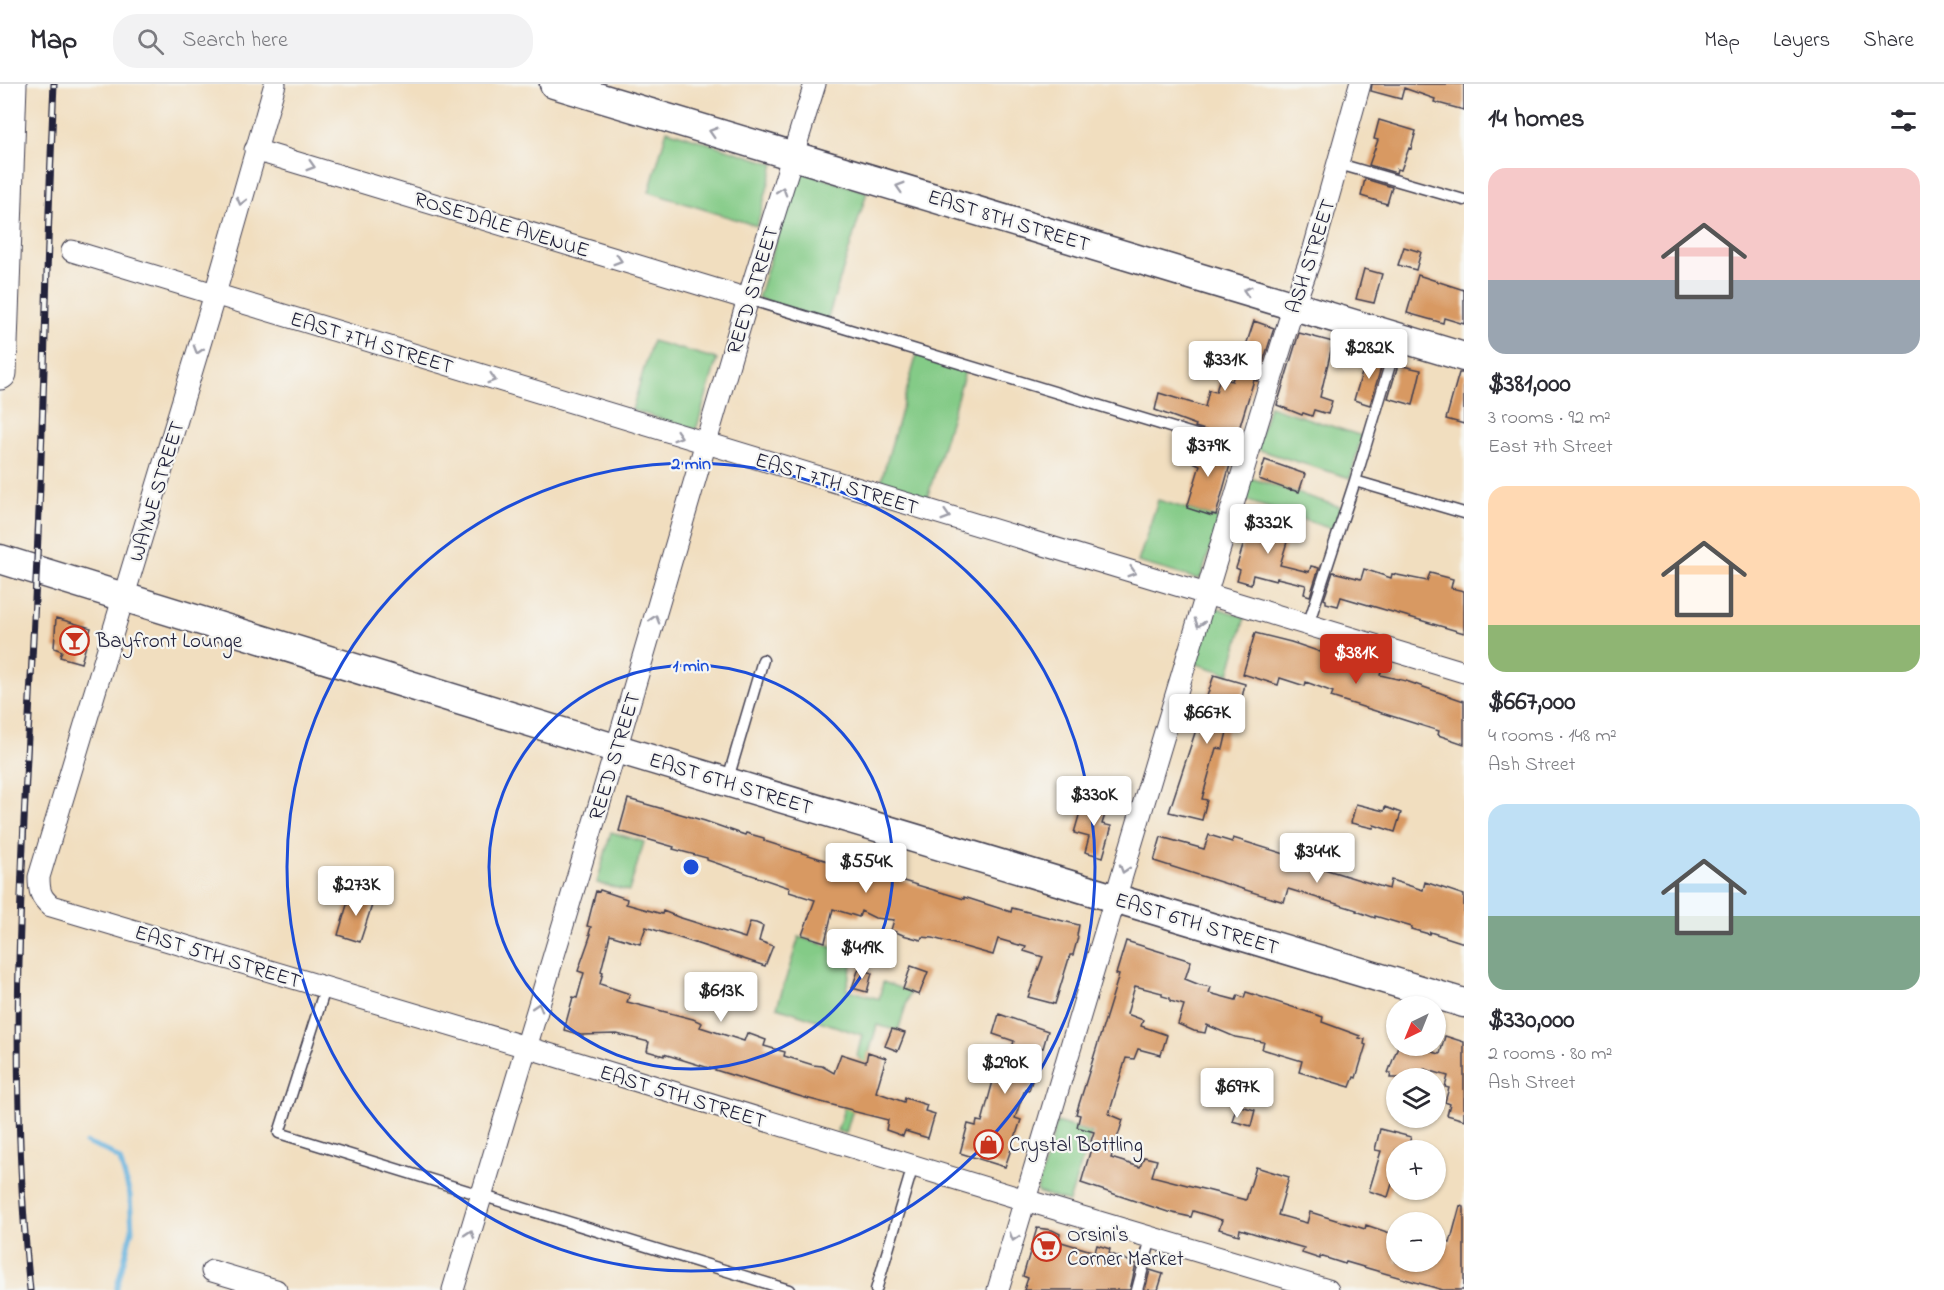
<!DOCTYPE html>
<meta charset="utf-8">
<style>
body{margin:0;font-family:"Indie Flower",sans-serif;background:#f2f2f3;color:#2b2b33;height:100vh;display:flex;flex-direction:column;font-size:22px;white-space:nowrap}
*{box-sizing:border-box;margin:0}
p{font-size:20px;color:#7c7c81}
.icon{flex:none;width:33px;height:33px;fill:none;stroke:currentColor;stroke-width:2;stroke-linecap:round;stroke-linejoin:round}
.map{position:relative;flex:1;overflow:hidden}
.drawer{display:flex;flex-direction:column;background:#fff;width:480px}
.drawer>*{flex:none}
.needle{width:39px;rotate:223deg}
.buttons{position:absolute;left:1386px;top:912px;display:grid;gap:12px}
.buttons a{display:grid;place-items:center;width:60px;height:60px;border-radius:50%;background:#fff;box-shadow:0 2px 4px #0004;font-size:30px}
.price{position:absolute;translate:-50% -51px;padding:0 14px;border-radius:6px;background:#fff;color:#222;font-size:20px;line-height:39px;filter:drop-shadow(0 2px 3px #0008)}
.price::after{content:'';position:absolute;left:50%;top:36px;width:18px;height:14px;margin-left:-9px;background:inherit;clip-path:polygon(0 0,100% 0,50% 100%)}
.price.current{background:#c8321e;color:#fff}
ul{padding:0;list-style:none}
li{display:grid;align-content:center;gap:12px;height:318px;padding:0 24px}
li span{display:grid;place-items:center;height:186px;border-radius:18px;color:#555}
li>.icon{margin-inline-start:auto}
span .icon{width:108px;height:108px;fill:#fffc;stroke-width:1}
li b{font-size:26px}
h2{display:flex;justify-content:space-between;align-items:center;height:72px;padding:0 24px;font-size:26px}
header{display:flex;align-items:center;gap:36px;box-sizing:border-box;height:84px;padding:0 30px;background:#fff;border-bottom:2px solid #e1e1e2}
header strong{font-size:28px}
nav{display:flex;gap:33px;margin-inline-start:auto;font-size:21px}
.search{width:420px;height:54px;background:#f2f2f3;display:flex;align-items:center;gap:15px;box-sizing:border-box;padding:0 21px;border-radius:24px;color:#7c7c81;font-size:22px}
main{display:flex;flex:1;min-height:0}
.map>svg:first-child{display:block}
.green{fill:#84cb87;stroke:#537661;stroke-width:1.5}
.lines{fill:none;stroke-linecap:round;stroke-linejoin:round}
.stream{stroke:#63b1dd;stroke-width:5}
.building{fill:#d89962}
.lane-casing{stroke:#413e4f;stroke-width:13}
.street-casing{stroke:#413e4f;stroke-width:23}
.secondary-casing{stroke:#413e4f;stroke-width:31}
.highway-casing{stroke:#413e4f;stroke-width:35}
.lane{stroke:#fff;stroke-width:10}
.street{stroke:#fff;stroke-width:21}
.secondary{stroke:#fff;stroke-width:28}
.highway{stroke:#fff;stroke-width:33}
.rail-casing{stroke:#22223b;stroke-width:7}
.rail{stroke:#f6f6f2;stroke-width:4.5;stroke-dasharray:14;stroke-linecap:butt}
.oneway{stroke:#9c9ca7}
.ring{fill:none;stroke:#1d4ed8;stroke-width:3}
.labels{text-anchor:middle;stroke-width:4.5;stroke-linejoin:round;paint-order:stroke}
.street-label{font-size:21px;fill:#22223b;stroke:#f6f6f2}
.poi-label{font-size:21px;fill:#22223b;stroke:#f6f6f2;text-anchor:start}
.centre{fill:#1d4ed8;stroke:#f6f6f2;stroke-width:3}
.ring-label{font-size:18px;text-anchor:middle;font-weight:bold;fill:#1d4ed8;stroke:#f6f6f2;stroke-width:4.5;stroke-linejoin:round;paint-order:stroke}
</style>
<header>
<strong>Map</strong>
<div class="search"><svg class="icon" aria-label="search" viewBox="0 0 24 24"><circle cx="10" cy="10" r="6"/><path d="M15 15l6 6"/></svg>Search here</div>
<nav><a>Map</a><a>Layers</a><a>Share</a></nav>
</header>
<main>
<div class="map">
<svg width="1464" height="1206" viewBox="0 0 1464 1206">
<rect width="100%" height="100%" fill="#f6f6f2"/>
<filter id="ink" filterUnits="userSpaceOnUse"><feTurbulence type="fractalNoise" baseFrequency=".0167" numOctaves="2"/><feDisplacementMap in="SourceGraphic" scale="12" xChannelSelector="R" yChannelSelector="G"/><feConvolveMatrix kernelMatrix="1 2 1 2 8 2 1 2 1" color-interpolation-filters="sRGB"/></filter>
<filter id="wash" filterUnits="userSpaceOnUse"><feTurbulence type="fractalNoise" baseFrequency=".008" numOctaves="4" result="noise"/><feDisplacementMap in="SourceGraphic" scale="24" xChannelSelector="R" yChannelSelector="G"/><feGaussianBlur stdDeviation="1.35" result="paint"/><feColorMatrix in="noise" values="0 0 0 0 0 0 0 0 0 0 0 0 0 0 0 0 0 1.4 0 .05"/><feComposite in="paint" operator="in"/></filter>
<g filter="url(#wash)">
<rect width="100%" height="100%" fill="#f1debf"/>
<path class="green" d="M667,46L774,80L757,142L649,108Z
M798,86L867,108L827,237L758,214Z
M652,257L717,275L697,343L694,345L632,326Z
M917,270L966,284L927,415L880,401Z
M1269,322L1362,352L1350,394L1256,365Z
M1247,393L1341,423L1335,446L1242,415Z
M1158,416L1220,435L1201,493L1197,495L1138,478Z
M1214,523L1245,533L1229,590L1194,579L1212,524Z
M611,748L644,758L629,807L597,799Z
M799,853L855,870L846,905L879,915L883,898L910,908L898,947L877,941L846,1049L837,1047L860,974L857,972L862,951L777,923Z
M1057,1038L1091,1049L1069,1118L1040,1109L1037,1106Z"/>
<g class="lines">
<path class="stream" d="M86,1059L109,1068L120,1076L130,1111L132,1146L116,1206"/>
</g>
<g id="blocks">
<path class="building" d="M1372,0H1464V26L1434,18L1435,15L1404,4L1401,15L1371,7Z
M1379,36L1416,47L1411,65L1409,64L1401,86L1397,85L1396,89L1369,81L1378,56L1374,55Z
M1365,95L1392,103L1387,120L1361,112Z
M1404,163L1421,168L1416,186L1398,181Z
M1364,185L1382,190L1374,219L1356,215Z
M1418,191L1464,206V240L1444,234L1443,239L1407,229Z
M1254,237L1274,244L1257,297L1254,296L1236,355L1195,343L1196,341L1155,326L1159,309L1205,323L1209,306L1216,308L1220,293L1232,297L1237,279L1240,280Z
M1299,249L1333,258L1320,313L1332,317L1328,330L1314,326L1312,332L1303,329L1302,331L1277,321Z
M1367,272L1383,277L1370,321L1354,316Z
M1398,281L1421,286L1413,321L1388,314Z
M1459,289H1464V340L1446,335Z
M1191,357L1233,370L1216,431L1212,430V432L1187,424L1200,381L1193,378L1194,374L1186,371Z
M1265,376L1305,390L1299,408L1289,405V406L1259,395Z
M1245,429L1254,432L1255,430L1280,438L1275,454L1287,458L1280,481L1309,488L1311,482L1319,484L1310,512L1304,510L1306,501L1277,494L1276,497L1253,491L1251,500L1237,496L1240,486L1236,484L1238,478L1248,446L1240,443Z
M1364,485L1391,494L1392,490L1427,497L1430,489L1453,495L1451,504L1464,507V549L1341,513L1338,522L1326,519V516L1324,515L1333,488L1361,495Z
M56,534L91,544L81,579L60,573L62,567L54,564Z
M1255,549L1291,558L1365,583L1366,580L1382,585L1380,591L1406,597L1464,617V660L1438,651L1439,647L1331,613L1333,608L1306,598L1305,602L1280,594L1278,601L1243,590Z
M1214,591L1245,600L1236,641L1229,639L1223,665L1216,664L1202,715L1207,716L1202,736L1169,728Z
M1084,714L1108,721L1102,740L1111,742V745L1103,773L1085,768L1089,753L1074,749Z
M628,715L705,737L745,751L746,749L764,754V757L850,784L880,792V790L964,815V813L1011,828L1012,824L1079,841L1077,851L1078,853L1073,871H1070L1055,920L1028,913L1043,873L1024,867L1026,863L998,855L993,871L933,854L922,853L921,856L903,851L891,846L894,836L875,834L861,827L859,833L833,825L825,858L802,851L815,816L789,808L790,804L716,779L707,776V774L673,765L674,763L619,747Z
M1356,720L1384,727L1385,723L1401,729L1395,748L1374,741L1373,744L1351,739Z
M1209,751L1232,758L1233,754L1304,776L1306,770L1326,776L1324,785L1389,805L1391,796L1423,806L1425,798L1464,811V859L1430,848L1429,850L1411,845L1412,843L1375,832V834L1356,827L1357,826L1288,805L1284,818L1154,777L1161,753L1204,765Z
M600,806L627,815L626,820L662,830L663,827L678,833L745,854L750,838L756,839L763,842L759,857L773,862L765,882L646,843L640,860L610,851L601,887L603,888L600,900L630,910L627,918L693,935L702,939L700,943L744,957L747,949L766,956L764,962L785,968L784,972L813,981L822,982L834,989L841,970L866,978L868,968L886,974L876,1008L904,1018L905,1014L927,1021L925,1027L935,1030L928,1054L905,1047L903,1052L886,1046L888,1036L852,1027V1026L802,1013L664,970V972L647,967L649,958L617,950L581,951L564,946L573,913L577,914L584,889L578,887L591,850H589L591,843L587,842L596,807L599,808Z
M359,809L366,811L372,821L360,858L338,851L349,814Z
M1126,857L1191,877L1185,895L1200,901L1211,903L1209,909L1236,916L1238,911L1244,914L1246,908L1323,933L1322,938L1360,952L1359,954L1365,955L1364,960L1366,961L1356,994L1354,993L1350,1003L1299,988L1302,977L1262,965L1264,958L1235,953L1207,941L1205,949L1194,947L1178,940L1184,921L1170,917V914L1162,912V909L1135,902L1127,930L1143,936L1141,942L1167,951L1161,971L1138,965L1134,975L1126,974L1109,1030L1123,1036L1111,1074L1140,1083L1144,1073L1157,1076L1152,1092L1246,1116L1256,1083L1289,1093L1278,1131L1307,1139L1310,1128L1365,1145L1366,1141L1396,1151V1178H1436V1155L1450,1159L1460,1122L1464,1123V1206H1443L1346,1178L1345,1180L1320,1172V1175L1302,1169L1304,1164L1269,1154L1240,1145L1239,1151L1219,1145L1222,1136L1193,1127L1191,1133L1168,1128L1081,1099L1093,1058L1091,1057L1094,1048L1077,1043L1080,1031L1076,1030L1119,891L1116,890Z
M911,882L928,888L919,911L903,905Z
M859,884L872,889L867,908L852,904Z
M999,930L1048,947L1043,964L1035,962L1030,986L1035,988L1029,1006L1025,1005L1015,1034L1021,1036L1005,1083L960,1069L968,1040L976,1042L977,1037L982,1038L993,997L997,999L1003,980H1007L1014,957L993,950Z
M892,945L905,949L898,967L885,962Z
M1445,952L1464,958V1036L1447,1031L1450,1020L1445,1018L1449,1004L1445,1003L1448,992L1424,985L1421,994H1390L1391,989H1388L1398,962H1412L1440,970Z
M1237,1021L1255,1026L1251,1042L1232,1037Z
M1380,1045L1411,1053L1407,1066H1396V1087L1388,1113L1369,1107L1381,1067L1375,1066Z
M1037,1144L1052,1146L1060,1150L1058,1157L1095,1168L1097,1161L1110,1165L1109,1169L1136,1180L1130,1206H1024L1028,1194L1023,1192Z
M1150,1186L1163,1190L1158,1206H1145Z"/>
</g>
</g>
<g filter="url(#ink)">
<use href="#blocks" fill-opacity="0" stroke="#413e4f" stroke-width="1.5"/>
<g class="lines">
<defs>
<path id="lane" d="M1339,80L1464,116
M748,215L1249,367
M1398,254L1355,397L1464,429
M1308,541L1355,397
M727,698L763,576
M325,905L279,1049L789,1206
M876,1206L913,1082
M1137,1206L1151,1154"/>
<path id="street" d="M275,0L215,210L39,793C39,806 40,813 51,822L526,963L1025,1116L1328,1206
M255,66L748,215
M72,167L1464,588
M212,1187L276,1206
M453,1206L616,665L748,215L815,0
M998,1206L1249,367L1294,221L1313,168L1360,0"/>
<path id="secondary" d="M554,0L1464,273
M0,475L634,670L1464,919"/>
<path id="highway" d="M0,289L10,0"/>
</defs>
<use href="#lane" class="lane-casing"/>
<use href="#street" class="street-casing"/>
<use href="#secondary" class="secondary-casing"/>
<use href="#highway" class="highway-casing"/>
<use href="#lane" class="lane"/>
<use href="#street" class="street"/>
<use href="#secondary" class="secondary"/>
<use href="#highway" class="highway"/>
<defs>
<path id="rail" d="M30,1206C6,976 24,745 35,515C44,344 46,172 54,0"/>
</defs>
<use href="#rail" class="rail-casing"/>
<use href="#rail" class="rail"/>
</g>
<defs><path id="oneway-chevron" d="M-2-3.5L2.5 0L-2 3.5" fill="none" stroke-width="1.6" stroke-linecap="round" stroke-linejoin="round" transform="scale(1.5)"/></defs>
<g class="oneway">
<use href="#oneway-chevron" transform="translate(713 48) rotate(-163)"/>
<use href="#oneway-chevron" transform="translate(311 82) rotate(17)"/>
<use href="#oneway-chevron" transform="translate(900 103) rotate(-163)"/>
<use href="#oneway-chevron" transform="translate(782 107) rotate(-73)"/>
<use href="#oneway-chevron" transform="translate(241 117) rotate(105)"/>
<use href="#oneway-chevron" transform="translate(618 176) rotate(17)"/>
<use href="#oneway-chevron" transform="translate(1247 207) rotate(-163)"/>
<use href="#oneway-chevron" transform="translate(198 266) rotate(107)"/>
<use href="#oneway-chevron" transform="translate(492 295) rotate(17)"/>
<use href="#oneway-chevron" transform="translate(678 352) rotate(17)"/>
<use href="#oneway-chevron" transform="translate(946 432) rotate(17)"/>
<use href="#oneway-chevron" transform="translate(1132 488) rotate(17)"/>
<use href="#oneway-chevron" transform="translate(655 535) rotate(-73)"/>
<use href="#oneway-chevron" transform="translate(1199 539) rotate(107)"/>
<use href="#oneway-chevron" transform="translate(1124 785) rotate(107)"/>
<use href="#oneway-chevron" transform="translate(538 923) rotate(-73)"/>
<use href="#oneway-chevron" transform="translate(470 1150) rotate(-73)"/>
<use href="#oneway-chevron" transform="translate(1014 1153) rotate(107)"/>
</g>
</g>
<g class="ring">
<circle cx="691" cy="783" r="202"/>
<circle cx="691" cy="783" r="404"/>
</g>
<defs>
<symbol id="bar-ring" viewBox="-11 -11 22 22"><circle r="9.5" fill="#f6f6f2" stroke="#c8321e" stroke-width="1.5"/><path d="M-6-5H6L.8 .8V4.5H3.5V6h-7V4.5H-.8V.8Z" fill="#c8321e"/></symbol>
<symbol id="shop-ring" viewBox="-11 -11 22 22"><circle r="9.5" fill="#f6f6f2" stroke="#c8321e" stroke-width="1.5"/><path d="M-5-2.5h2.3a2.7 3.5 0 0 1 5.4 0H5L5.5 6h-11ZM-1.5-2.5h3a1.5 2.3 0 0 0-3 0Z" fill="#c8321e"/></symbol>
<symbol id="supermarket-ring" viewBox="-11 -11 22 22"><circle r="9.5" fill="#f6f6f2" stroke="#c8321e" stroke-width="1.5"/><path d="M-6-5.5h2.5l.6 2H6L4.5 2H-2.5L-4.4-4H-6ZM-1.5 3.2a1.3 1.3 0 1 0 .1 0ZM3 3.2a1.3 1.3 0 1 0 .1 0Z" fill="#c8321e"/></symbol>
</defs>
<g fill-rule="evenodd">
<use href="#bar-ring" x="58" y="540" width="33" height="33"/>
<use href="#shop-ring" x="972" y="1044" width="33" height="33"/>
<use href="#supermarket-ring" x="1030" y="1146" width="33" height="33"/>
</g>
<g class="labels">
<g class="street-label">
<text transform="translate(1009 136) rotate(17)" y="7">EAST 8TH STREET</text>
<text transform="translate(502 140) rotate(17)" y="7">ROSEDALE AVENUE</text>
<text transform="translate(1310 172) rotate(-72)" y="7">ASH STREET</text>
<text transform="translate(752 206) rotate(-73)" y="7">REED STREET</text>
<text transform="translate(372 258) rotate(17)" y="7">EAST 7TH STREET</text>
<text transform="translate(837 399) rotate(17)" y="7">EAST 7TH STREET</text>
<text transform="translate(156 407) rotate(-73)" y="7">WAYNE STREET</text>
<text transform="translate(614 672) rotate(-73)" y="7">REED STREET</text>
<text transform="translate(731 699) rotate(17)" y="7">EAST 6TH STREET</text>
<text transform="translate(1197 839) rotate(17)" y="7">EAST 6TH STREET</text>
<text transform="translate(218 872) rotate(17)" y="7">EAST 5TH STREET</text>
<text transform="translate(683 1012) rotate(17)" y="7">EAST 5TH STREET</text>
</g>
<g class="poi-label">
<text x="96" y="563">Bayfront Lounge</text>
<text x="1009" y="1067">Crystal Bottling</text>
<text x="1067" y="1157">Orsini's<tspan x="1067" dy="24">Corner Market</tspan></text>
</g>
</g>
<circle cx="691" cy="783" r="9" class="centre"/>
<g class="ring-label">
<text x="691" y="385">2 min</text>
<text x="691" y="587">1 min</text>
</g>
</svg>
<div class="buttons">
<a><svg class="needle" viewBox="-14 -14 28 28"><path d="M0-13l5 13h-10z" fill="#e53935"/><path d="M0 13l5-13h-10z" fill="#7c7c81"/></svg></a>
<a><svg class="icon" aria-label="layers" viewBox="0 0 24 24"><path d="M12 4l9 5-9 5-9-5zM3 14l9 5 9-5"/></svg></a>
<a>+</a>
<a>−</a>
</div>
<b class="price" style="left:1369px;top:296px">$282K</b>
<b class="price" style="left:1225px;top:308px">$331K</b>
<b class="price" style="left:1208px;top:394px">$379K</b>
<b class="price" style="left:1268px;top:471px">$332K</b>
<b class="price current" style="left:1356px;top:601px">$381K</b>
<b class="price" style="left:1207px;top:661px">$667K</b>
<b class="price" style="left:1094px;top:743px">$330K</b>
<b class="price" style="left:1317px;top:800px">$344K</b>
<b class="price" style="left:866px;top:810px">$554K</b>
<b class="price" style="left:356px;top:833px">$273K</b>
<b class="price" style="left:862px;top:896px">$419K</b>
<b class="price" style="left:721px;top:939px">$613K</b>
<b class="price" style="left:1005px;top:1011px">$290K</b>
<b class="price" style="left:1237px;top:1035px">$697K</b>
</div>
<section class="drawer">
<h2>14 homes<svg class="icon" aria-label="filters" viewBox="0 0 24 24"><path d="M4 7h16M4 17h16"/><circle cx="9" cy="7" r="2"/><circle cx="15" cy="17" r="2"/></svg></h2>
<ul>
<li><span style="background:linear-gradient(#f6c9c9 60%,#9aa5b1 0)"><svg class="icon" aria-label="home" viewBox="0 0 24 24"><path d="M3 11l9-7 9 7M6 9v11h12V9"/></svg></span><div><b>$381,000</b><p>3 rooms · 92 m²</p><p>East 7th Street</p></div></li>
<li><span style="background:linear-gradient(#ffd9b3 75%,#8fb573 0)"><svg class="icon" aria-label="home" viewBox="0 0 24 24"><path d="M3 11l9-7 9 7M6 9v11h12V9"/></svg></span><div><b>$667,000</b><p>4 rooms · 148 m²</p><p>Ash Street</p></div></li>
<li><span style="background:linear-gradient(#bfe0f5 60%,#7fa58c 0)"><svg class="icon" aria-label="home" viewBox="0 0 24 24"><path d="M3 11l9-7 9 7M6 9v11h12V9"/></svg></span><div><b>$330,000</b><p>2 rooms · 80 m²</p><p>Ash Street</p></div></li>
</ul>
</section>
</main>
